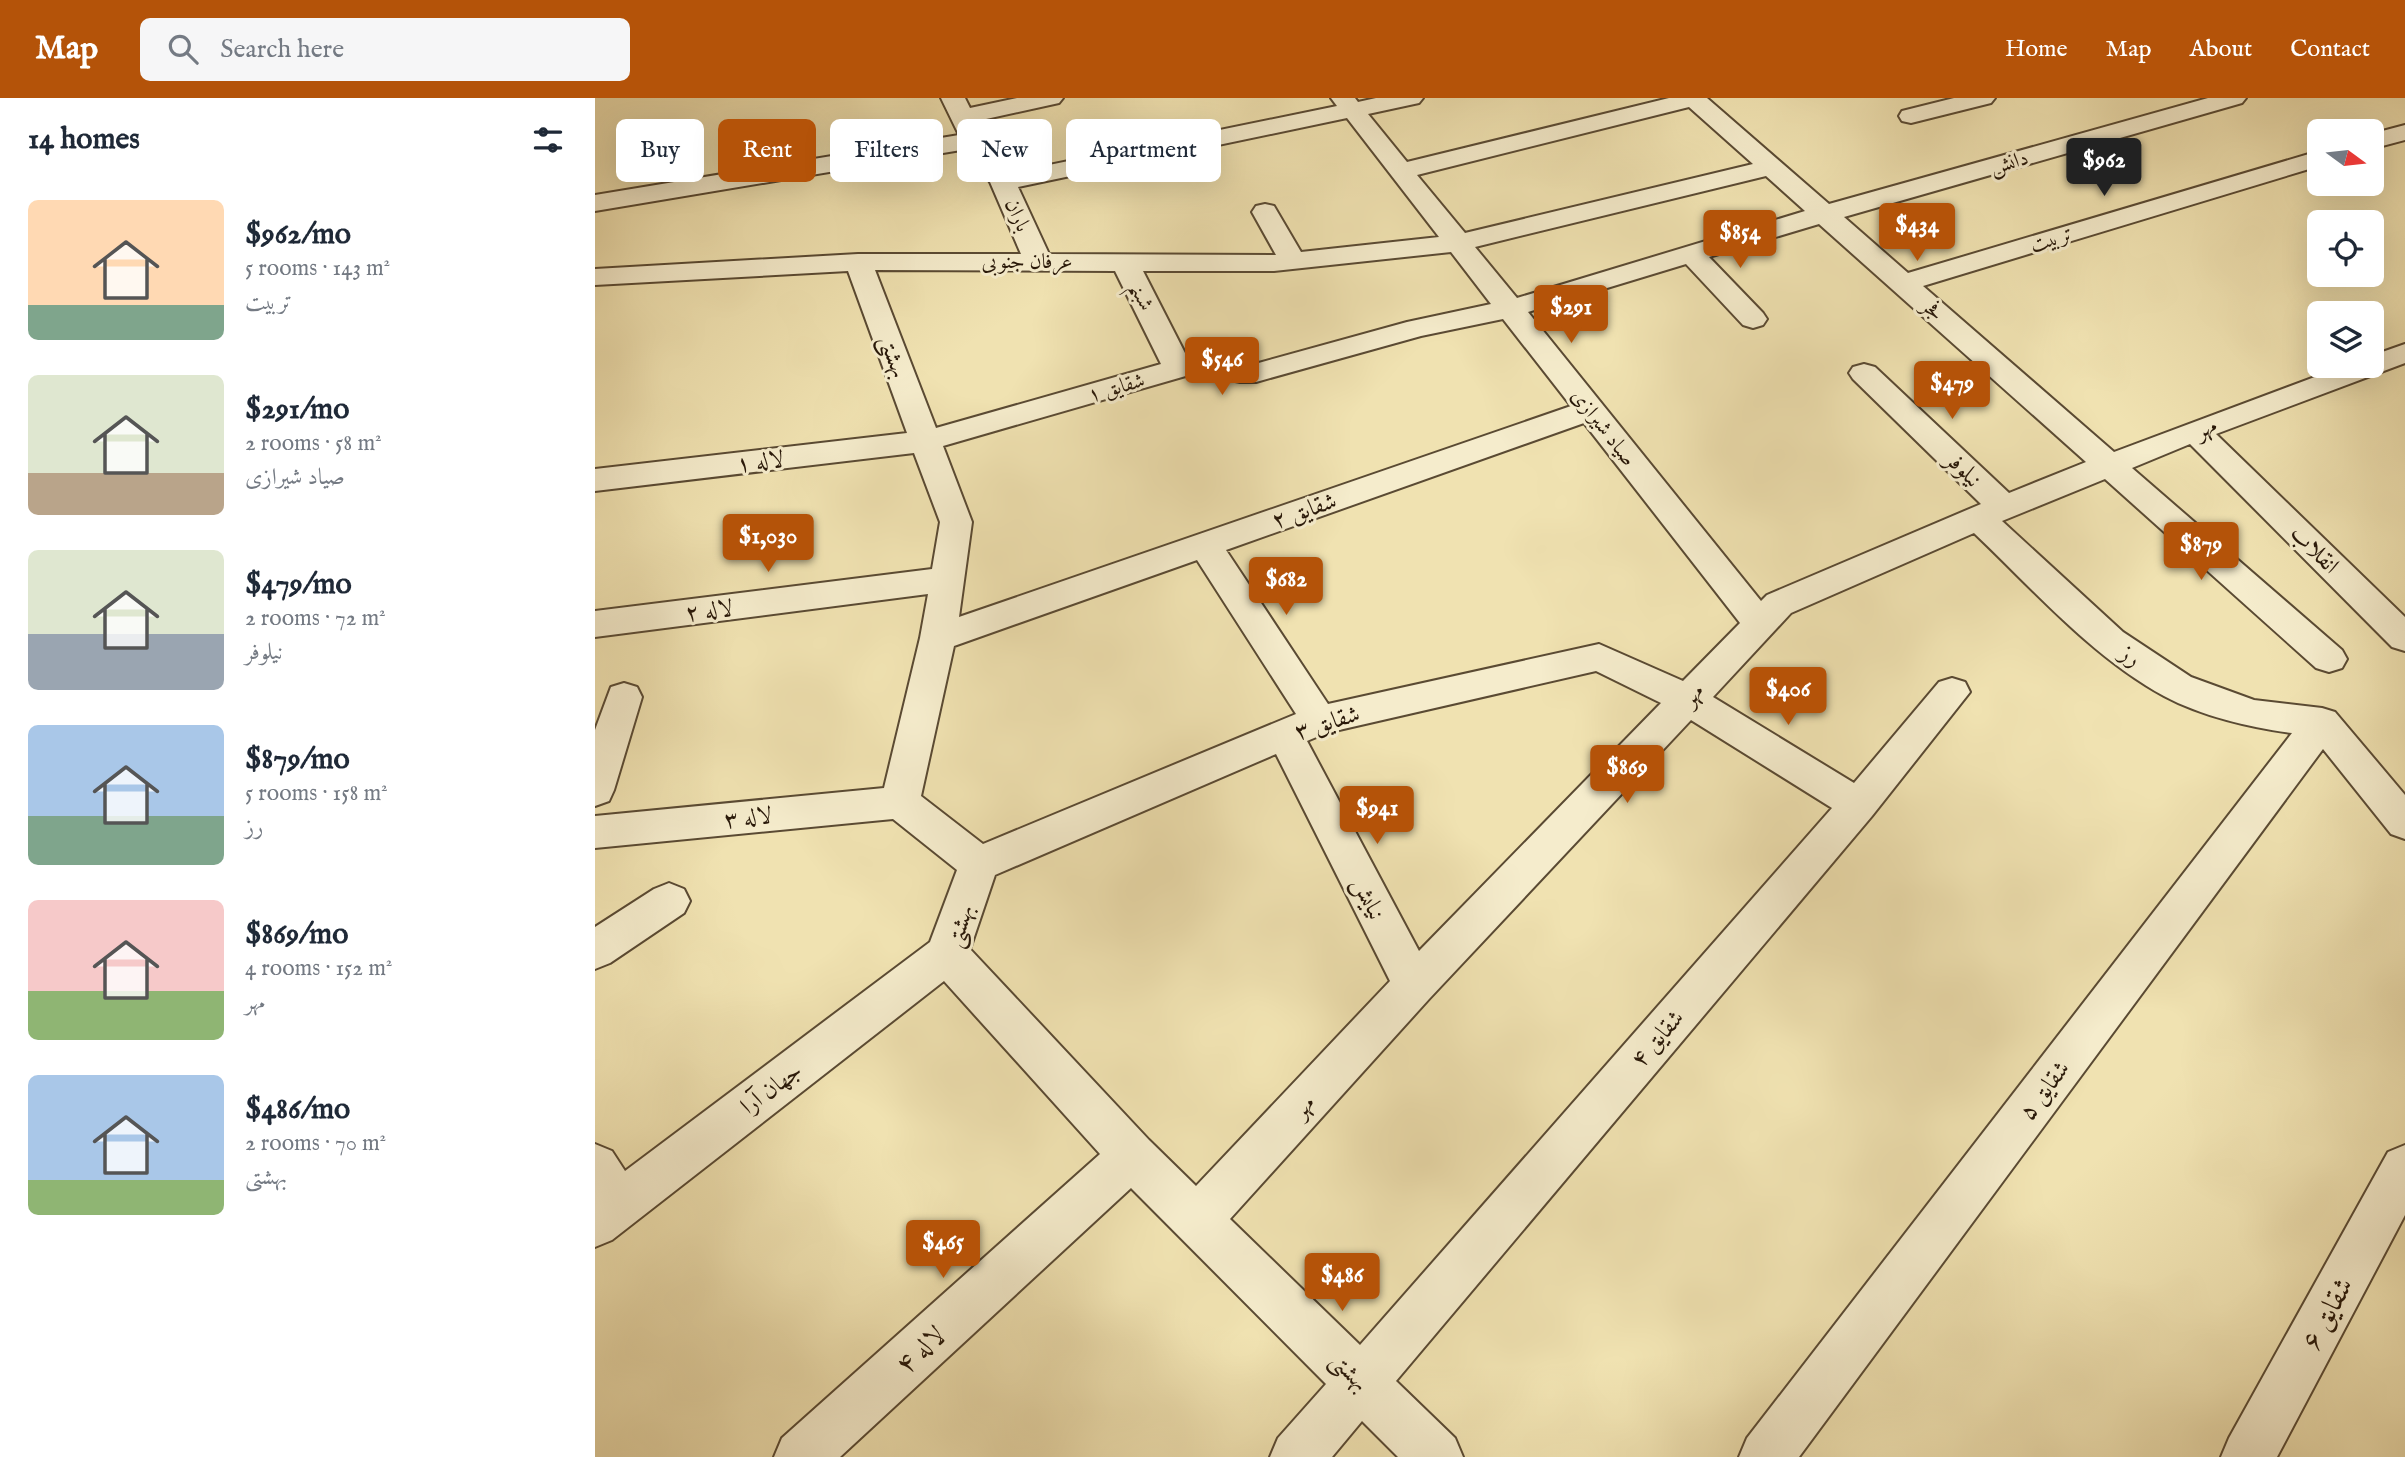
<!DOCTYPE html>
<meta charset="utf-8">
<style>
body{margin:0;font-family:"IM FELL English",Amiri,serif;background:#f6f6f7;color:#1f2937;height:100vh;display:flex;flex-direction:column;font-size:26px;white-space:nowrap}
*{box-sizing:border-box;margin:0}
p{font-size:23px;color:#747a83}
.icon{flex:none;width:38px;height:38px;fill:none;stroke:currentColor;stroke-width:2;stroke-linecap:round;stroke-linejoin:round}
.map{position:relative;flex:1;overflow:hidden}
.sheet{display:flex;flex-direction:column;background:#fff;width:595px}
.sheet>*{flex:none}
.hud{position:absolute;left:21px;top:21px;width:665px;height:63px;display:flex;gap:14px}
.needle{width:46px;rotate:105deg}
.tools{position:absolute;left:1712px;top:21px;display:grid;gap:14px}
.tools a{display:grid;place-items:center;width:77px;height:77px;border-radius:10px;background:#fff;box-shadow:0 7px 28px #0002;font-size:35px}
.price{position:absolute;translate:-50% -60px;padding:0 16px;border-radius:7px;background:#b45309;color:#fff;font-size:23px;line-height:46px;filter:drop-shadow(0 2px 4px #0008)}
.price::after{content:'';position:absolute;left:50%;top:42px;width:21px;height:16px;margin-left:-10px;background:inherit;clip-path:polygon(0 0,100% 0,50% 100%)}
.price.on{background:#222;color:#fff}
ul{padding:0;list-style:none}
li{display:flex;align-items:center;gap:21px;height:175px;padding:0 28px}
li span{display:grid;place-items:center;flex:none;width:196px;height:140px;border-radius:10px;color:#555}
li>.icon{margin-inline-start:auto}
span .icon{width:84px;height:84px;fill:#fffc;stroke-width:1}
li b{font-size:30px}
h2{display:flex;justify-content:space-between;align-items:center;height:84px;padding:0 28px;font-size:30px}
.tag{padding:0 24px;border-radius:10px;background:#fff;box-shadow:0 7px 28px #0002;font-size:24px;line-height:63px}
.tag.on{background:#b45309;color:#fff}
header{display:flex;align-items:center;gap:42px;box-sizing:border-box;height:98px;padding:0 35px;background:#b45309;color:#fff}
header strong{font-size:33px}
nav{display:flex;gap:38px;margin-inline-start:auto;font-size:24px}
.search{width:490px;height:63px;background:#f6f6f7;display:flex;align-items:center;gap:18px;box-sizing:border-box;padding:0 24px;border-radius:10px;color:#747a83;font-size:26px}
main{display:flex;flex:1;min-height:0}
.map>svg:first-child{display:block}
.lines{fill:none;stroke-linecap:round;stroke-linejoin:round}
.minor-casing{stroke:#5a4a33;stroke-width:4}
.minor{fill:#f5eccc;fill-rule:evenodd}
.labels{text-anchor:middle;stroke-width:6;stroke-linejoin:round;paint-order:stroke}
.far-street-label{font-size:21px;fill:#281809;stroke:#f5eccc}
.street-label{font-size:24px;fill:#281809;stroke:#f5eccc}
.near-street-label{font-size:28px;fill:#281809;stroke:#f5eccc}
</style>
<header>
<strong>Map</strong>
<div class="search"><svg class="icon" aria-label="search" viewBox="0 0 24 24"><circle cx="10" cy="10" r="6"/><path d="M15 15l6 6"/></svg>Search here</div>
<nav><a>Home</a><a>Map</a><a>About</a><a>Contact</a></nav>
</header>
<main>
<section class="sheet">
<h2>14 homes<svg class="icon" aria-label="filters" viewBox="0 0 24 24"><path d="M4 7h16M4 17h16"/><circle cx="9" cy="7" r="2"/><circle cx="15" cy="17" r="2"/></svg></h2>
<ul>
<li><span style="background:linear-gradient(#ffd9b3 75%,#7fa58c 0)"><svg class="icon" aria-label="home" viewBox="0 0 24 24"><path d="M3 11l9-7 9 7M6 9v11h12V9"/></svg></span><div><b>$962/mo</b><p>5 rooms · 143 m²</p><p>تربیت</p></div></li>
<li><span style="background:linear-gradient(#dfe7d0 70%,#b9a48a 0)"><svg class="icon" aria-label="home" viewBox="0 0 24 24"><path d="M3 11l9-7 9 7M6 9v11h12V9"/></svg></span><div><b>$291/mo</b><p>2 rooms · 58 m²</p><p>صیاد شیرازی</p></div></li>
<li><span style="background:linear-gradient(#dfe7d0 60%,#9aa5b1 0)"><svg class="icon" aria-label="home" viewBox="0 0 24 24"><path d="M3 11l9-7 9 7M6 9v11h12V9"/></svg></span><div><b>$479/mo</b><p>2 rooms · 72 m²</p><p>نیلوفر</p></div></li>
<li><span style="background:linear-gradient(#a9c7e8 65%,#7fa58c 0)"><svg class="icon" aria-label="home" viewBox="0 0 24 24"><path d="M3 11l9-7 9 7M6 9v11h12V9"/></svg></span><div><b>$879/mo</b><p>5 rooms · 158 m²</p><p>رز</p></div></li>
<li><span style="background:linear-gradient(#f6c9c9 65%,#8fb573 0)"><svg class="icon" aria-label="home" viewBox="0 0 24 24"><path d="M3 11l9-7 9 7M6 9v11h12V9"/></svg></span><div><b>$869/mo</b><p>4 rooms · 152 m²</p><p>مهر</p></div></li>
<li><span style="background:linear-gradient(#a9c7e8 75%,#8fb573 0)"><svg class="icon" aria-label="home" viewBox="0 0 24 24"><path d="M3 11l9-7 9 7M6 9v11h12V9"/></svg></span><div><b>$486/mo</b><p>2 rooms · 70 m²</p><p>بهشتی</p></div></li>
</ul>
</section>
<div class="map">
<svg width="1810" height="1359" viewBox="0 0 1810 1359">
<rect width="100%" height="100%" fill="#f0e2b1"/>
<filter id="stains"><feTurbulence type="fractalNoise" baseFrequency=".00286" numOctaves="4"/><feColorMatrix values="0 0 0 0 .2 0 0 0 0 .09 0 0 0 0 .02 0 0 0 .5 -.17"/></filter>
<radialGradient id="worn" r=".72"><stop offset=".6" stop-color="#630" stop-opacity="0"/><stop offset="1" stop-color="#630" stop-opacity=".3"/></radialGradient>
<g class="lines">
<defs>
<path id="minor" d="M346,0H370L375,10L422,0H468L464,5L382,23L415,75L742,8L736,0H760L763,4L781,0H828L824,5L773,16L812,64L1074,0H1112L1234,106L1613,0H1651L1647,5L1249,119L1313,175L1724,53V68L1328,188L1519,354L1749,268H1776V258L1810,246V265L1621,336L1810,519V553L1797,549L1595,346L1537,370L1747,552L1752,561L1747,570L1734,574L1721,570L1510,381L1407,423L1528,534L1596,579L1659,602L1727,610L1740,614L1810,697V741L1796,736L1728,651L1204,1359H1144L1152,1340L1697,635C1657,630 1606,618 1569,598C1497,559 1438,491 1379,435L1196,515L1118,599L1259,685L1344,584L1357,580L1370,584L1375,594L1277,718L801,1283L860,1340L868,1359H803L767,1323L737,1359H675L683,1340L731,1286L536,1090L245,1359H179L187,1340L505,1056L349,883L17,1142L0,1149V1046L17,1053L30,1073L335,844L362,772L298,721L0,750V718L289,690L325,540L333,496L0,539V513L337,471L345,424L319,355L0,393V371L312,335L253,173L0,187V171L263,156H426L395,84L372,51L0,113V97L364,37ZM1094,9L1158,66L870,135L822,77ZM752,20L844,139L706,154L679,108L670,106L661,108L657,114L681,157L454,156L423,89ZM1171,78L1210,113L922,200L880,149ZM1224,126L1491,364L1414,395L1280,269L1269,266L1258,269L1254,275L1258,281L1386,406L1172,497L1166,503L933,214L1091,166L1148,227L1158,230L1168,227L1172,221L1168,215L1114,159ZM856,154L896,206L812,224L660,266H645L608,257L592,259L548,173H679ZM280,172L520,173L566,266L341,330ZM908,221L976,308L364,519L377,424L348,348L601,275L645,284H661L826,238ZM989,325L1145,525L1088,583L1004,546L733,606L631,452ZM602,462L701,616L388,746L326,698L359,548ZM1001,573L1066,605L824,853L712,643L731,635ZM1096,622L1237,710L765,1247L635,1121L834,901ZM681,656L795,883L601,1088L554,1042L375,851L400,777Z
M1359,0H1400L1396,5L1316,25L1307,23L1304,18L1307,13Z
M1810,27V42L1776,51V36Z
M29,585L42,589L47,599L19,692L14,703L0,708V632L16,589Z
M74,785L89,791L95,803L89,815L15,865L0,871V829L59,791Z
M1810,1047V1117L1682,1359H1626L1634,1340L1793,1054Z"/>
</defs>
<use href="#minor" class="minor-casing"/>
<use href="#minor" class="minor"/>
</g>
<g class="labels">
<g class="far-street-label">
<text transform="translate(1414 64) rotate(-16)" y="7">دانش</text>
<text transform="translate(423 117) rotate(66)" y="7">باران</text>
<text transform="translate(1456 141) rotate(-17)" y="7">تربیت</text>
<text x="432" y="170">عرفان جنوبی</text>
<text transform="translate(547 198) rotate(63)" y="7">شبنم</text>
<text transform="translate(1338 211) rotate(41)" y="7">فجر</text>
<text transform="translate(521 289) rotate(-16)" y="7">شقایق ۱</text>
<text transform="translate(1009 329) rotate(52)" y="7">صیاد شیرازی</text>
</g>
<g class="street-label">
<text transform="translate(299 258) rotate(69)" y="8">بهشتی</text>
<text transform="translate(1611 329) rotate(-21)" y="8">مهر</text>
<text transform="translate(165 363) rotate(-7)" y="8">لاله ۱</text>
<text transform="translate(1369 371) rotate(44)" y="8">نیلوفر</text>
<text transform="translate(709 412) rotate(-19)" y="8">شقایق ۲</text>
<text transform="translate(1720 451) rotate(45)" y="8">انقلاب</text>
<text transform="translate(114 512) rotate(-7)" y="8">لاله ۲</text>
<text transform="translate(1536 557) rotate(34)" y="8">رز</text>
<text transform="translate(1097 596) rotate(-46)" y="8">مهر</text>
<text transform="translate(732 624) rotate(-17)" y="8">شقایق ۳</text>
<text transform="translate(153 719) rotate(-6)" y="8">لاله ۳</text>
<text transform="translate(774 800) rotate(63)" y="8">نیایش</text>
<text transform="translate(364 828) rotate(-74)" y="8">بهشتی</text>
<text transform="translate(1062 940) rotate(-49)" y="8">شقایق ۴</text>
<text transform="translate(176 990) rotate(-37)" y="8">جهان آرا</text>
<text transform="translate(1449 992) rotate(-53)" y="8">شقایق ۵</text>
<text transform="translate(708 1008) rotate(-47)" y="8">مهر</text>
<text transform="translate(755 1273) rotate(45)" y="8">بهشتی</text>
</g>
<g class="near-street-label">
<text transform="translate(1731 1215) rotate(-61)" y="10">شقایق ۶</text>
<text transform="translate(325 1251) rotate(-42)" y="10">لاله ۴</text>
</g>
</g>
<rect width="100%" height="100%" filter="url(#stains)"/>
<rect width="100%" height="100%" fill="url(#worn)"/>
</svg>
<div class="tools">
<a><svg class="needle" viewBox="-14 -14 28 28"><path d="M0-13l5 13h-10z" fill="#e53935"/><path d="M0 13l5-13h-10z" fill="#747a83"/></svg></a>
<a><svg class="icon" aria-label="locate" viewBox="0 0 24 24"><circle cx="12" cy="12" r="6"/><path d="M12 2v4M12 18v4M2 12h4M18 12h4"/></svg></a>
<a><svg class="icon" aria-label="layers" viewBox="0 0 24 24"><path d="M12 4l9 5-9 5-9-5zM3 14l9 5 9-5"/></svg></a>
</div>
<b class="price on" style="left:1509px;top:100px">$962</b>
<b class="price" style="left:1322px;top:165px">$434</b>
<b class="price" style="left:1145px;top:172px">$854</b>
<b class="price" style="left:976px;top:247px">$291</b>
<b class="price" style="left:627px;top:299px">$546</b>
<b class="price" style="left:1357px;top:323px">$479</b>
<b class="price" style="left:173px;top:476px">$1,030</b>
<b class="price" style="left:1606px;top:484px">$879</b>
<b class="price" style="left:691px;top:519px">$682</b>
<b class="price" style="left:1193px;top:629px">$406</b>
<b class="price" style="left:1032px;top:707px">$869</b>
<b class="price" style="left:782px;top:748px">$941</b>
<b class="price" style="left:348px;top:1182px">$465</b>
<b class="price" style="left:747px;top:1215px">$486</b>
<div class="hud">
<a class="tag">Buy</a>
<a class="tag on">Rent</a>
<a class="tag">Filters</a>
<a class="tag">New</a>
<a class="tag">Apartment</a>
</div>
</div>
</main>
